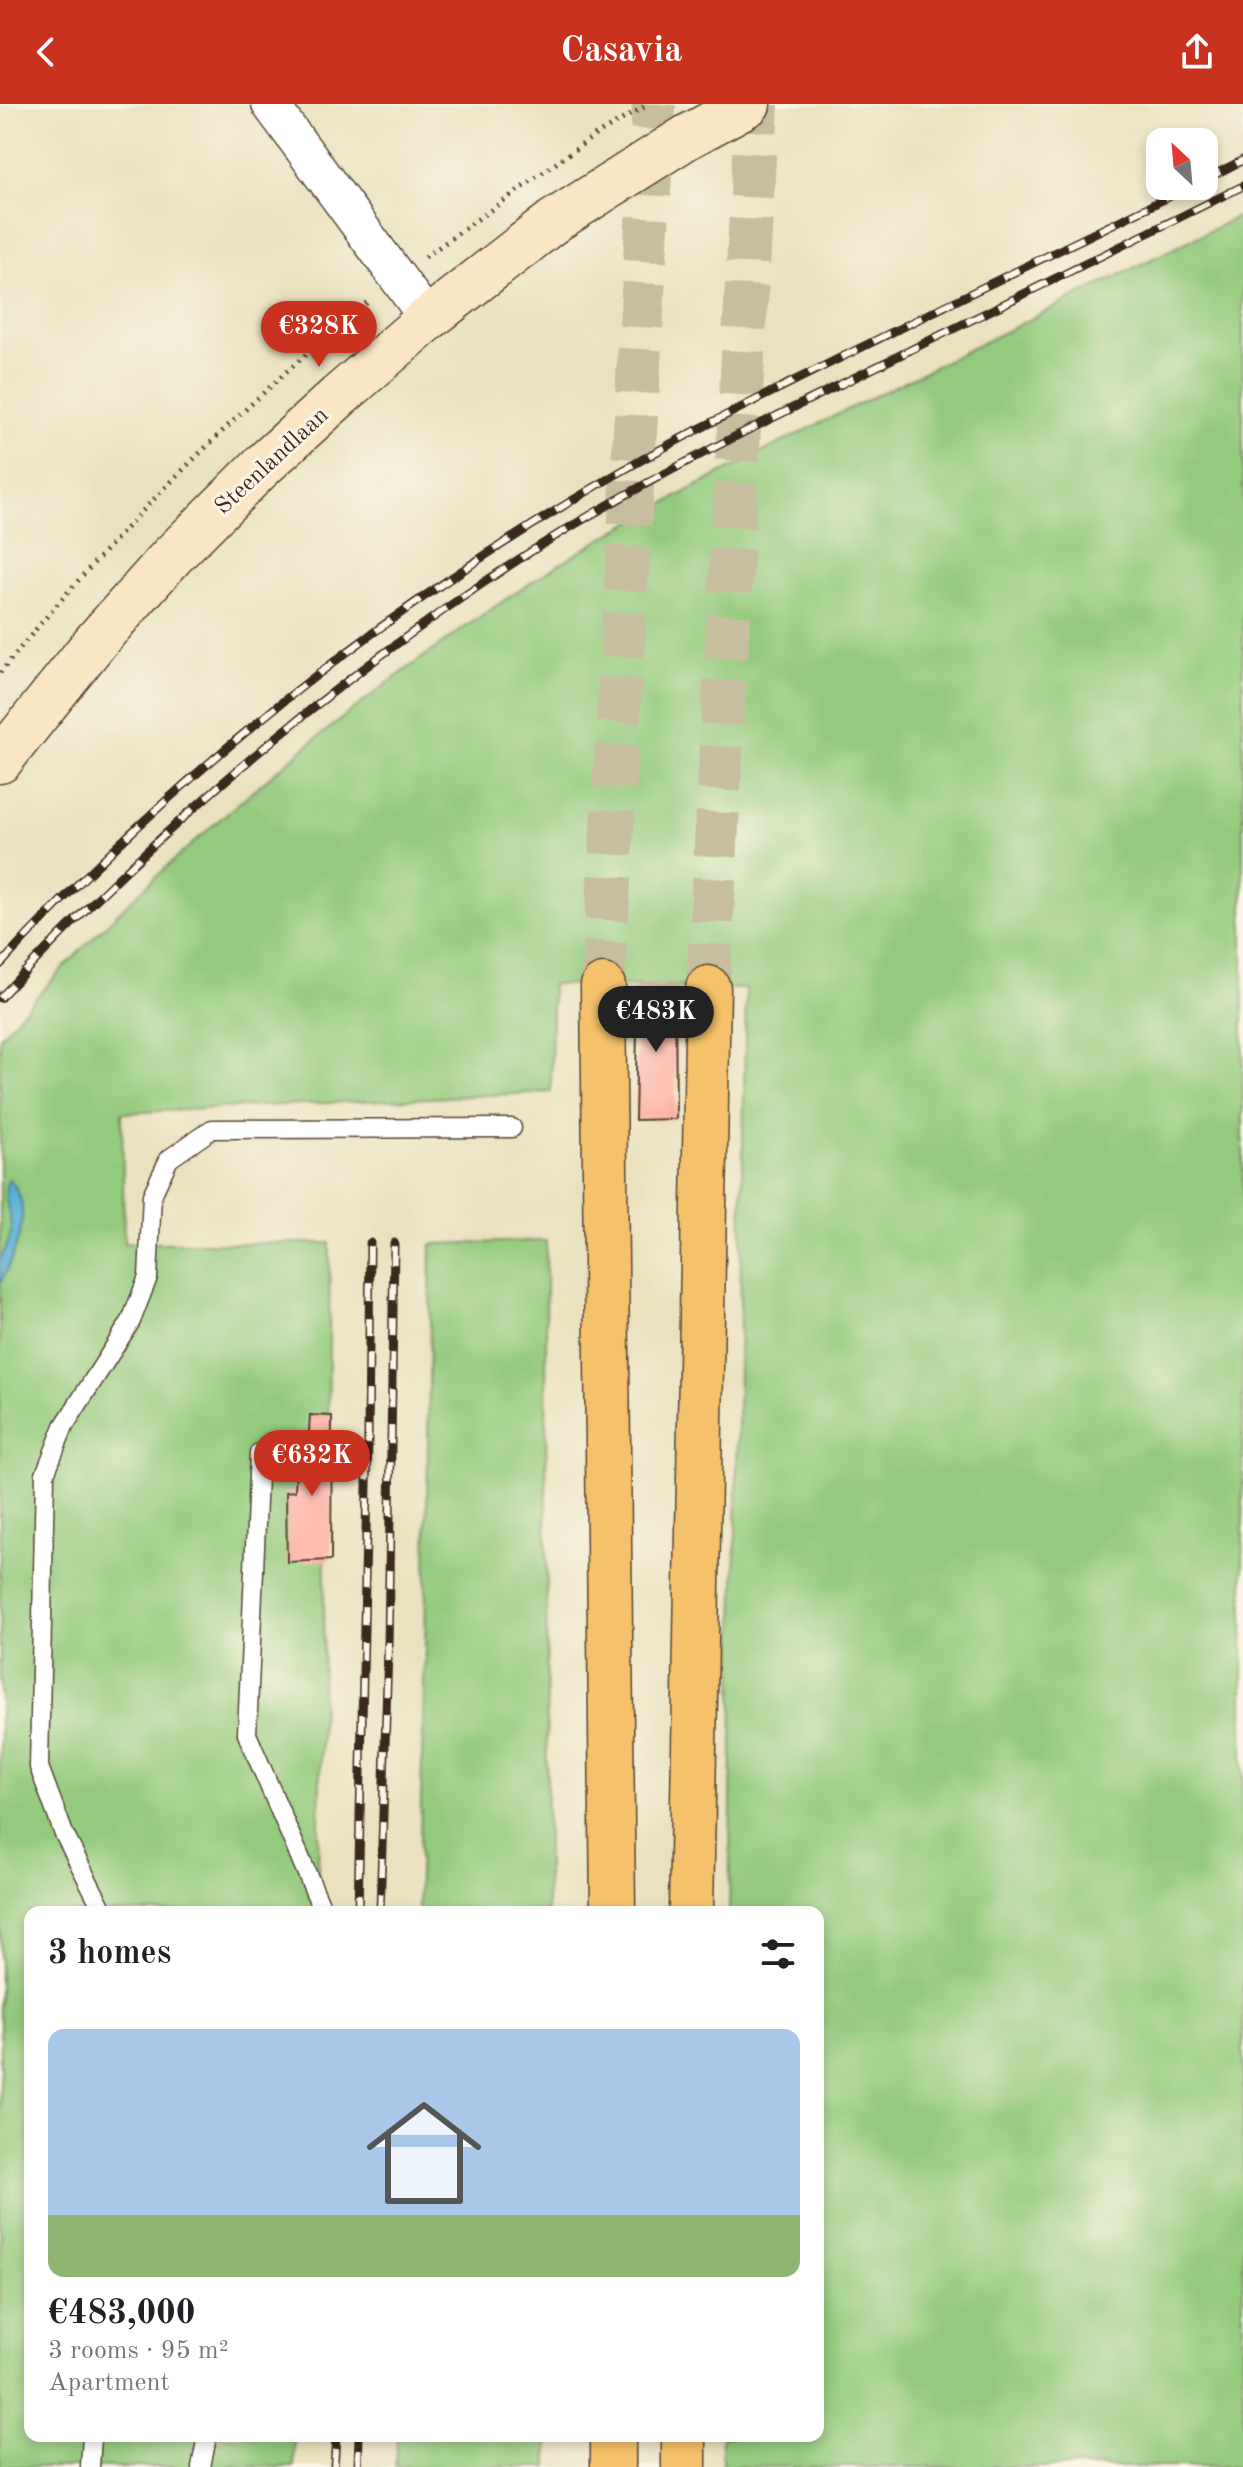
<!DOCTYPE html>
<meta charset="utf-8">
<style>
body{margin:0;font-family:"Old Standard TT",serif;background:#f2f2f2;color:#202124;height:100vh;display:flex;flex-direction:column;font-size:30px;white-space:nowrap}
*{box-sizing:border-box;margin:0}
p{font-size:26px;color:#757577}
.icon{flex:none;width:44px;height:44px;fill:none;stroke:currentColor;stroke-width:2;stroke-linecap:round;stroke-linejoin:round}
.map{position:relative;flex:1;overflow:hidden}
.sheet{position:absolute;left:24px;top:1802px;width:800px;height:536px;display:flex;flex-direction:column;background:#fff;border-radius:16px;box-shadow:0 4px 12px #0003}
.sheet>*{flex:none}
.needle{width:52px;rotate:334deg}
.tools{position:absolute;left:1146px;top:24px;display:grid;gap:16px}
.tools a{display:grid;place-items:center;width:72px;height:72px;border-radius:16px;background:#fff;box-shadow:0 4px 12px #0003;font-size:40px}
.price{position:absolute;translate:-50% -68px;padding:0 18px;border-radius:28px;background:#c8321e;color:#fff;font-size:26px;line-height:52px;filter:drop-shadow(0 2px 4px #0008)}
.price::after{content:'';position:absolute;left:50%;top:48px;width:24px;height:18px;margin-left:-12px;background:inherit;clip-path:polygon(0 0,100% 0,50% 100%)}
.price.selected{background:#222;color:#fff}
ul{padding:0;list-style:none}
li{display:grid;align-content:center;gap:16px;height:424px;padding:0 24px}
li span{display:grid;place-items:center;height:248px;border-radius:16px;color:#555}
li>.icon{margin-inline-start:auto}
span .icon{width:144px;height:144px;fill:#fffc;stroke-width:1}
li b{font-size:34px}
h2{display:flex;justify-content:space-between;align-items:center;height:96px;padding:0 24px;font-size:34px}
header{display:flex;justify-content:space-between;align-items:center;height:104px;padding:0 24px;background:#c8321e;color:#fff;font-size:36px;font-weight:700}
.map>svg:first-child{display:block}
.green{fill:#93ca7d;stroke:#677a4e;stroke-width:2}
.water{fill:#57b0d5;stroke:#496d7a;stroke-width:2}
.building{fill:#fea89e}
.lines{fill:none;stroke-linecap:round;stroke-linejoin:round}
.motorway-tunnel{stroke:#c7bd9f;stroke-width:44;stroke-dasharray:44 22;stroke-linecap:butt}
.service-casing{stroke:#554636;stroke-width:21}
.minor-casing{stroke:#554636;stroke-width:39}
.secondary-casing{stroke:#554636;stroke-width:47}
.motorway-casing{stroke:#554636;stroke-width:47}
.path{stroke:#554636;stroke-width:5;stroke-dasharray:2 6;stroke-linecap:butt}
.service{stroke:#fff;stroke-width:18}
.minor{stroke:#fff;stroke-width:36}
.secondary{stroke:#fbe6c4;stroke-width:44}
.motorway{stroke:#f5c16b;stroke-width:44}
.rail-casing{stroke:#3b2a1e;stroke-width:9}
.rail{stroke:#fcf5e5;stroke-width:6;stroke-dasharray:18;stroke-linecap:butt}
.labels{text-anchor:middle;stroke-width:6;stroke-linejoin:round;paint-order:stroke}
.street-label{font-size:24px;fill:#3b2a1e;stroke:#fcf5e5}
</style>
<header><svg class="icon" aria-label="back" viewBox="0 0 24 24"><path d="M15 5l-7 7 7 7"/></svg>Casavia<svg class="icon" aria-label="share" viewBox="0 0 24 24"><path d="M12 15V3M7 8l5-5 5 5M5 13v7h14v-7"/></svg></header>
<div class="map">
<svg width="1243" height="2363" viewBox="0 0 1243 2363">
<rect width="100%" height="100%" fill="#fcf5e5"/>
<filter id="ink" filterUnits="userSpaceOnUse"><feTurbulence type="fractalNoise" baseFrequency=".0125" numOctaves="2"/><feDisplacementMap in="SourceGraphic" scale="16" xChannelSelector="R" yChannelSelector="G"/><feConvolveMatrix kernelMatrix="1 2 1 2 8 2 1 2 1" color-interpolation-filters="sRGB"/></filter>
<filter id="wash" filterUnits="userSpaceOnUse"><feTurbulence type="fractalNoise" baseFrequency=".006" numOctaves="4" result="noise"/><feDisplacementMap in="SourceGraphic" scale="32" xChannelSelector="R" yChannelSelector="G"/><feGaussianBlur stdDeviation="1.8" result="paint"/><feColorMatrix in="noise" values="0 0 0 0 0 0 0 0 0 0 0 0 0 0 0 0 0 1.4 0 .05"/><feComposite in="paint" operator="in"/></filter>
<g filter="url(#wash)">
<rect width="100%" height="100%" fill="#eae2bf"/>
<path class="green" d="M1243,110V2363H722V2332H818V1808H729L746,885L552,880L551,988L122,1009L124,1139H330L328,1333L317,1808H30V2332H295L294,2363H0V933C115,802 245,687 384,582C441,540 498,499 558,461C665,395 778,340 891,284C1008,226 1126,168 1243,110Z
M546,1137L547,1808H418L425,1546L431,1140Z
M397,2332H548V2363H395Z"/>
<path class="water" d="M9,1075C37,1104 14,1150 0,1181C0,1174 0,1163 0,1155C4,1144 11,1138 11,1125C11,1109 0,1089 9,1075Z"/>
<g id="blocks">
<path class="building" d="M638,883H675L676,1015L635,1016Z
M310,1311L332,1312L331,1456L287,1458L286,1388L295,1387L296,1359H307Z"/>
</g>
</g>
<g filter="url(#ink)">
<use href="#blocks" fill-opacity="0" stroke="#554636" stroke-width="2"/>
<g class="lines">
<path class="motorway-tunnel" d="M603,882L654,0
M708,884L757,0"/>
<defs>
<path id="service" d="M259,1349L247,1630L320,1800L318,1808
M104,1808L64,1730L39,1663L45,1370L64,1322L131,1217L148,1173L152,1091L169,1055L212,1025L512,1024
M90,2363L92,2332
M201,2363L207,2332"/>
<path id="minor" d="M270,0L428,215"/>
<path id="secondary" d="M0,657L96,537L172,452L262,362L339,292L428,215L554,117L687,33L748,0"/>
<path id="motorway" d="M603,882L613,1808
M691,1808L708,884
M613,2363V2332
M684,2363V2332"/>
</defs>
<use href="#service" class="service-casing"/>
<use href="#minor" class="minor-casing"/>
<use href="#secondary" class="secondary-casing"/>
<use href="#motorway" class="motorway-casing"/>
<path class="path" d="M425,153L594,32L649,0
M0,569C110,432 235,308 370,196"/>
<use href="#service" class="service"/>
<use href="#minor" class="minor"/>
<use href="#secondary" class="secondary"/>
<use href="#motorway" class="motorway"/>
<defs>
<path id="rail" d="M1204,76L1243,56
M0,861C173,673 374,514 593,384C673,336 758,295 842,253C958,195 1074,139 1191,82
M0,894C161,721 342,568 541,441C606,400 674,364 742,329L1243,82
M358,1808L368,1334L370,1139
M380,1808L388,1545L394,1139
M334,2363L336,2332
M358,2363L359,2332"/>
</defs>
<use href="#rail" class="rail-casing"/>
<use href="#rail" class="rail"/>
</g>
</g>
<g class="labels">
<g class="street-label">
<text transform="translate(271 356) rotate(-43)" y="8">Steenlandlaan</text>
</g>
</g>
</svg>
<div class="tools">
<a><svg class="needle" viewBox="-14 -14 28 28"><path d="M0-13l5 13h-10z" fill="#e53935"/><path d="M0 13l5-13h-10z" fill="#757577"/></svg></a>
</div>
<b class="price" style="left:319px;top:265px">€328K</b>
<b class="price selected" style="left:656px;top:950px">€483K</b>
<b class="price" style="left:312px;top:1394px">€632K</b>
<section class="sheet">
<h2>3 homes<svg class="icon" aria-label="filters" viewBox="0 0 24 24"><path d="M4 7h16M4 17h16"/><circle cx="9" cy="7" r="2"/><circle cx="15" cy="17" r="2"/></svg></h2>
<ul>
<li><span style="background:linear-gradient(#a9c7e8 75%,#8fb573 0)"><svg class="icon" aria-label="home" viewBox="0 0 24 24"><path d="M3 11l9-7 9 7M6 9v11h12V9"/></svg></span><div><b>€483,000</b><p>3 rooms · 95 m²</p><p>Apartment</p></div></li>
</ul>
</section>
</div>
